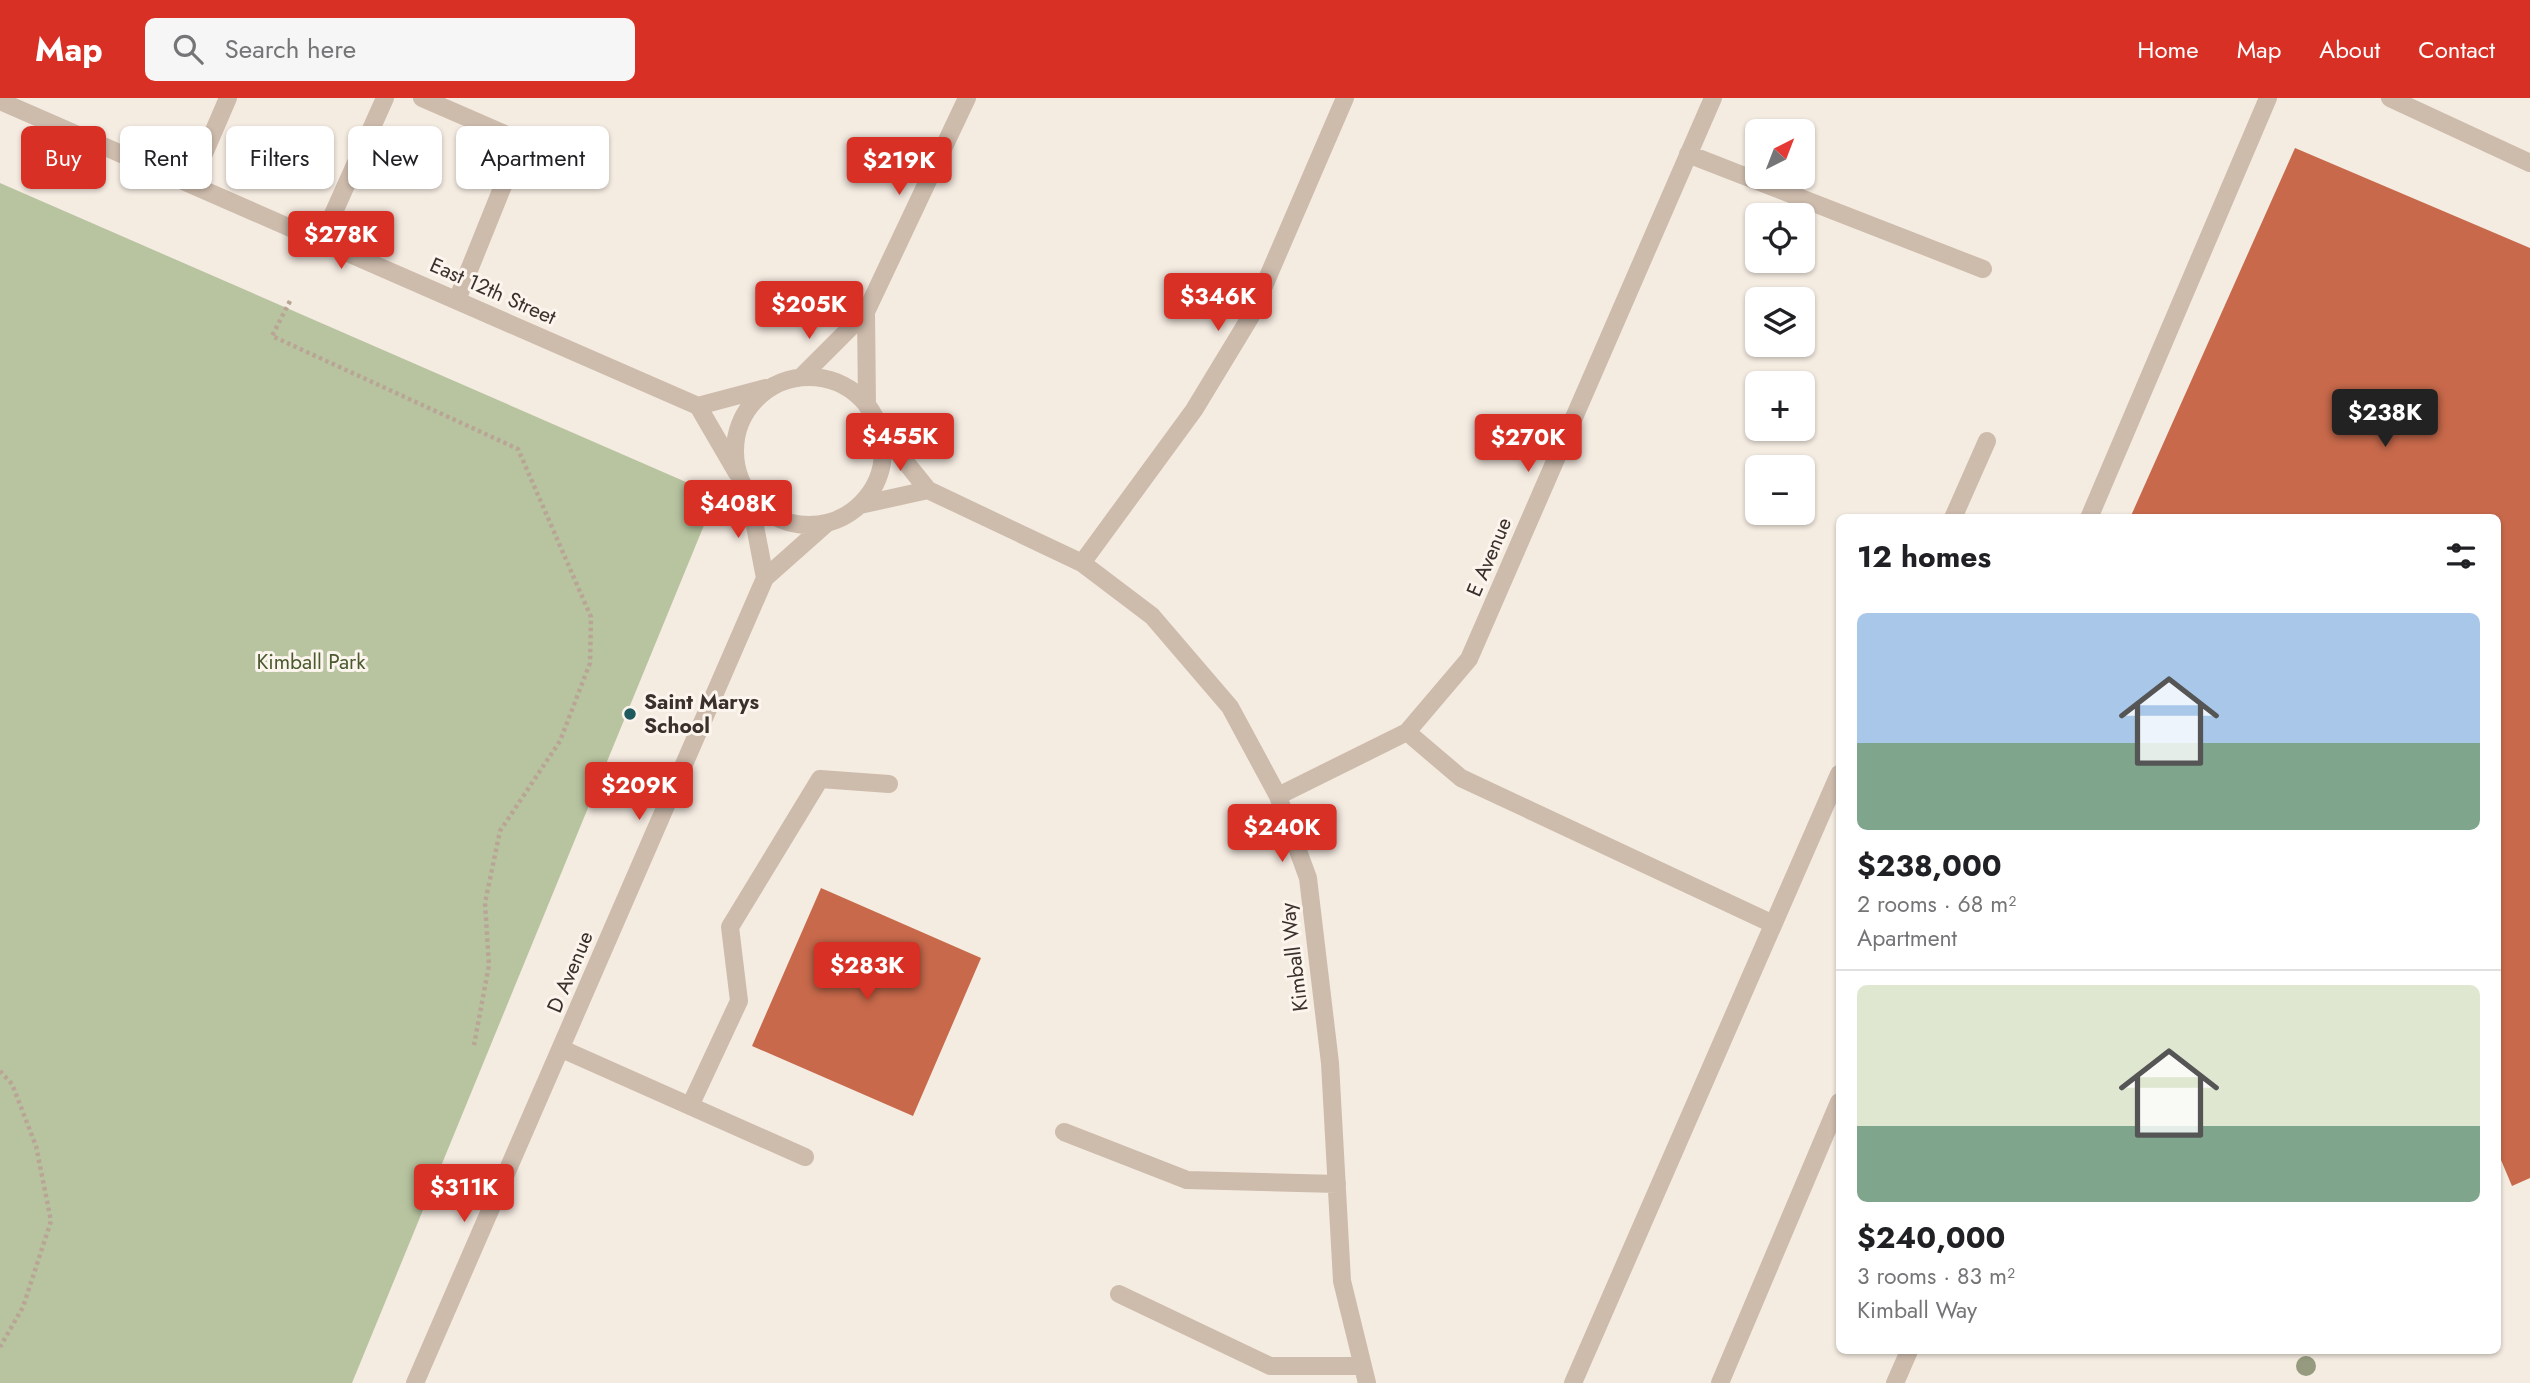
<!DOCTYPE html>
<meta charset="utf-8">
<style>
body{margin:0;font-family:Jost,sans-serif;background:#f6f6f6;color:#202124;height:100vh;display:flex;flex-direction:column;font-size:26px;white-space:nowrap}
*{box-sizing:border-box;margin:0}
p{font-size:23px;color:#757577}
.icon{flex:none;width:38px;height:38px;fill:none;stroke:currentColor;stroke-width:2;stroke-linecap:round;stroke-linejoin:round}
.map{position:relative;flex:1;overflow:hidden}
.details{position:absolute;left:1836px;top:416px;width:665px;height:840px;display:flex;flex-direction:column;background:#fff;border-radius:10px;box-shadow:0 2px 5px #0004}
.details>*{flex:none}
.guide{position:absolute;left:21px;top:28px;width:665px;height:63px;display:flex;gap:14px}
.needle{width:46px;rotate:42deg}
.fabs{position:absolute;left:1745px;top:21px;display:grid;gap:14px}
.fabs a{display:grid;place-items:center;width:70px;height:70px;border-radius:10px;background:#fff;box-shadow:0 2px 5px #0004;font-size:35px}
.price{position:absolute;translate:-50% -60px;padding:0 16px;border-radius:7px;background:#d93025;color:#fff;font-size:23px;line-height:46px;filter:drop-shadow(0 2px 4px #0008)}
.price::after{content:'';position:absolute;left:50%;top:42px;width:21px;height:16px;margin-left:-10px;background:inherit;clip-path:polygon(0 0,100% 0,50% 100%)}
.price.current{background:#222;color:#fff}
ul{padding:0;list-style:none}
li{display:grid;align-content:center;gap:14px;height:371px;padding:0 21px}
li+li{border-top:2px solid #e0e0e0}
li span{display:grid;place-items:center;height:217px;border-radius:10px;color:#555}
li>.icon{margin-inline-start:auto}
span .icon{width:126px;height:126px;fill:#fffc;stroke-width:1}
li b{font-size:30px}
h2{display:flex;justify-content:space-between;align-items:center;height:84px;padding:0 21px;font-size:30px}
.chip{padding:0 24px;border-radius:10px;background:#fff;box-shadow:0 2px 5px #0004;font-size:24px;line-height:63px}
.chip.current{background:#d93025;color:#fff}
header{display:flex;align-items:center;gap:42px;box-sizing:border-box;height:98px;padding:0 35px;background:#d93025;color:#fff}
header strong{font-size:33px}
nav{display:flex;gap:38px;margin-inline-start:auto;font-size:24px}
.search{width:490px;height:63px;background:#f6f6f6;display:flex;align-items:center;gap:18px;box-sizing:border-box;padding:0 24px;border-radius:10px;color:#757577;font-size:26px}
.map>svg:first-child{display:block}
.green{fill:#b8c4a0}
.building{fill:#c8694b}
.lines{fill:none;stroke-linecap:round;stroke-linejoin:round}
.path{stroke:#b9a596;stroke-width:4.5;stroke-dasharray:3.5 3.5;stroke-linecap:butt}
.minor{stroke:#cdbbac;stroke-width:18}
.tree{fill:#969b7f}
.poi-dot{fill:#1f5a5e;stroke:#fbf5ee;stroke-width:2.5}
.labels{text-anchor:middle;stroke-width:6;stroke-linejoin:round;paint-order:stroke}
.street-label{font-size:21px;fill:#3b302b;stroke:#fbf5ee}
.park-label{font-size:21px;fill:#4a5a2e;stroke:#fbf5ee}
.poi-label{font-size:21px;font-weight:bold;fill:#3b302b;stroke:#fbf5ee;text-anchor:start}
</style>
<header>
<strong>Map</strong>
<div class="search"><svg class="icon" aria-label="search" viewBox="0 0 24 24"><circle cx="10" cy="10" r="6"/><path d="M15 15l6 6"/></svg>Search here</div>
<nav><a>Home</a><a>Map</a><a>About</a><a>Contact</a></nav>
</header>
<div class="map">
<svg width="2530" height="1285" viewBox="0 0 2530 1285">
<rect width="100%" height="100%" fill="#f4ebe1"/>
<path class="green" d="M0,85L702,391L709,415L352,1285H0Z"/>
<path class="building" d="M2295,50L2530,150V1080L2512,1088L2501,1062L2497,1060V420H2130Z
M821,790L981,860L913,1018L752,948Z"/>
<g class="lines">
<path class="path" d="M290,203L272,238L518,351L591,519L590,565L560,643L500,733L485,805L489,867L474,947
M0,973L12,986L36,1048L51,1123L23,1209L0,1249"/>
<path class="minor" d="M422,0L521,43L457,202
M2390,0L2530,65
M0,3L698,308L737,375
M1688,56L1983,171
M191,86L228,0
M321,143L385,0
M866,214L867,308
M735 353a74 74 0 1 1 148 0a74 74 0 1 1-148 0Z
M801,279L866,214L967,0
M698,308L766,290
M879,331L928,392L1082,465L1152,518L1230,609L1278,698L1308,780L1330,965L1342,1183L1367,1285
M749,397L765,480
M860,407L928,392
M1953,420L1987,343
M2089,420L2268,0
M1082,465L1194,312L1251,218L1345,0
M1407,634L1461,680L1773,826
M1278,698L1407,634L1469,561L1713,0
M562,951L805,1059
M690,1008L739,903L730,829L820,681L889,686
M1064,1034L1187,1082L1337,1086
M1119,1196L1270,1268H1363
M415,1285L765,480L827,425
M1573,1285L1839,676
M1720,1285L1839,1004
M1895,1285L1909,1253"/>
</g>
<circle class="tree" cx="2306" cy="1268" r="10"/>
<circle class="poi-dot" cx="630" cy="616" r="7"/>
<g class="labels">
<g class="street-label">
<text transform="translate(493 193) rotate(24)" y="7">East 12th Street</text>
<text transform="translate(1489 459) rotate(-67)" y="7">E Avenue</text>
<text transform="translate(1294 859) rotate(-97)" y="7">Kimball Way</text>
<text transform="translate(570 874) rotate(-67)" y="7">D Avenue</text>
</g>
<g class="park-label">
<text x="311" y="571">Kimball Park</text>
</g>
<g class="poi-label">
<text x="644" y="611">Saint Marys<tspan x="644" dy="24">School</tspan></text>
</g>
</g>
</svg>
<div class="fabs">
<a><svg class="needle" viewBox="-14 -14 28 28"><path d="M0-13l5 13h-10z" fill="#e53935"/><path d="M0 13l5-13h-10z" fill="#757577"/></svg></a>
<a><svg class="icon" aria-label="locate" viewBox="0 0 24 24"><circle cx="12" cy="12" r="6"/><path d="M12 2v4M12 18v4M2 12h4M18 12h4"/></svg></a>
<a><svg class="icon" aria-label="layers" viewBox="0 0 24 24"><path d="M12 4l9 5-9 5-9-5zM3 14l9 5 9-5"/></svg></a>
<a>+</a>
<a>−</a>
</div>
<b class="price" style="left:899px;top:99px">$219K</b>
<b class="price" style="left:341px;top:173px">$278K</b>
<b class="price" style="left:1218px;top:235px">$346K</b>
<b class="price" style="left:809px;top:243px">$205K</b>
<b class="price current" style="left:2385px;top:351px">$238K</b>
<b class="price" style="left:900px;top:375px">$455K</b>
<b class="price" style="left:1528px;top:376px">$270K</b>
<b class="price" style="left:738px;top:442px">$408K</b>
<b class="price" style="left:639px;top:724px">$209K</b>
<b class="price" style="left:1282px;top:766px">$240K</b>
<b class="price" style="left:867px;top:904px">$283K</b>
<b class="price" style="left:464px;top:1126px">$311K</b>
<div class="guide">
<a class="chip current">Buy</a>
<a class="chip">Rent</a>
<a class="chip">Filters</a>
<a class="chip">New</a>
<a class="chip">Apartment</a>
</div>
<section class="details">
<h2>12 homes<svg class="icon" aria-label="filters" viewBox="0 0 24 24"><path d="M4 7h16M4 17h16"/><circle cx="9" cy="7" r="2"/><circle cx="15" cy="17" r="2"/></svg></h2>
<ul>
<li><span style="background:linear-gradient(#a9c7e8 60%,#7fa58c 0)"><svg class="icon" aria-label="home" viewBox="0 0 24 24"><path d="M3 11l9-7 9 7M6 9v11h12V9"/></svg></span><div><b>$238,000</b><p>2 rooms · 68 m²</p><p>Apartment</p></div></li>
<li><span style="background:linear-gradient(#dfe7d0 65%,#7fa58c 0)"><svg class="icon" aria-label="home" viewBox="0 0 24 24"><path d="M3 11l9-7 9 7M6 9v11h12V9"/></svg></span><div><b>$240,000</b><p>3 rooms · 83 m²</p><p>Kimball Way</p></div></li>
</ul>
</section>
</div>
